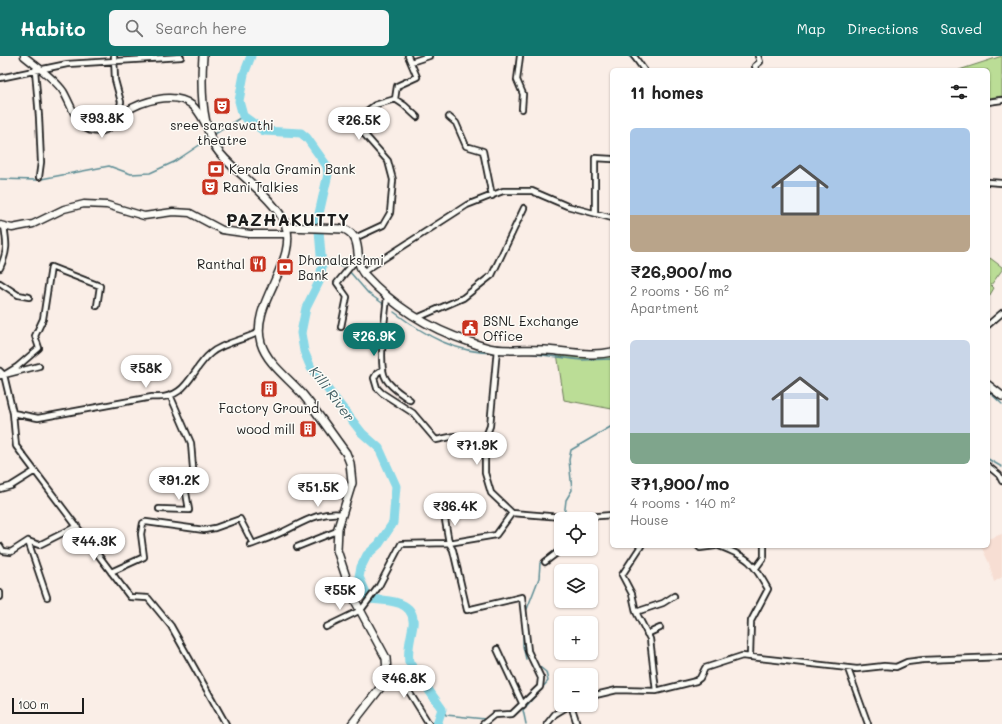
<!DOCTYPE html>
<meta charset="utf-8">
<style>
body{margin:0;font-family:Mali,sans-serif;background:#f6f6f6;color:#222;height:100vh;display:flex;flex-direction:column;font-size:15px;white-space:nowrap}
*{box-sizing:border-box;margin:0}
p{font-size:13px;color:#767676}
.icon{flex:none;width:22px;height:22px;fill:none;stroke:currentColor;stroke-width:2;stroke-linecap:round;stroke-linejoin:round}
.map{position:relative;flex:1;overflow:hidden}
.details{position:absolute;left:610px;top:12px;width:380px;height:480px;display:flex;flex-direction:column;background:#fff;border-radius:6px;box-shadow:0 1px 3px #0004}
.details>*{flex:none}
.controls{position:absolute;left:554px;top:456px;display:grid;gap:8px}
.controls a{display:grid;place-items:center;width:44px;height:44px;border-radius:6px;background:#fff;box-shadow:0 1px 3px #0004;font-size:20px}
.scale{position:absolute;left:12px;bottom:10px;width:72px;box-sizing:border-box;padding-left:4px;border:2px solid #1c1c1c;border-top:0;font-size:11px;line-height:14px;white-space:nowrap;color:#1c1c1c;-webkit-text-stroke:3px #fdfcf7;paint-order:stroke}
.price{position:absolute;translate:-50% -34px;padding:0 9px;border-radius:14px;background:#fff;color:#222;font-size:13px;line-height:26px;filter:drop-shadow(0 1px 2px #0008)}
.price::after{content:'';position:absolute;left:50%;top:24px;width:12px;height:9px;margin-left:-6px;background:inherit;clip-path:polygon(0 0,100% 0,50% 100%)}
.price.current{background:#0f766e;color:#fff}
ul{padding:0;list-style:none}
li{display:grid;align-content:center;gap:8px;height:212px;padding:0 20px}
li span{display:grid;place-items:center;height:124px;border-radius:6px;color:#555}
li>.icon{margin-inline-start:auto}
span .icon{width:72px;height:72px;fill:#fffc;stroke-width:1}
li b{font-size:17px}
h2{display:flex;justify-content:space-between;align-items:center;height:48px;padding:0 20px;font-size:17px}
header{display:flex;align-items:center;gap:24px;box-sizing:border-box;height:56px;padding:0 20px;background:#0f766e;color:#fff}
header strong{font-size:19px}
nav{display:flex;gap:22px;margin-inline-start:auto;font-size:14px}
.search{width:280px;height:36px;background:#f6f6f6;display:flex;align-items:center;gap:10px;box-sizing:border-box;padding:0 14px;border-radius:6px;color:#767676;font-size:15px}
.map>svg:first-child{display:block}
.built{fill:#f7ded3}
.green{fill:#bbdd96;stroke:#6c7c59}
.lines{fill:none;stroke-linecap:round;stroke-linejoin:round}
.stream{stroke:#5d8d95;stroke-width:1.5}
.river{stroke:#89d8e6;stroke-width:9}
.street-casing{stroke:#1c1c1c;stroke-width:8}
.secondary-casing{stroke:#1c1c1c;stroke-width:9}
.primary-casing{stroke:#1c1c1c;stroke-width:10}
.street{stroke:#fdfcf7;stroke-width:4.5}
.secondary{stroke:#fdfcf7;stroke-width:6}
.primary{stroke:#fdfcf7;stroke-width:7}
.labels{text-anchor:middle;stroke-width:3;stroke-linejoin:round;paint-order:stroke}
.poi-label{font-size:13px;fill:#1c1c1c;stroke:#fdfcf7;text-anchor:start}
.water-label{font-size:14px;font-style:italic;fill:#425e63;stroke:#fdfcf7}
.district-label{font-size:17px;font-weight:bold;letter-spacing:1px;fill:#1c1c1c;stroke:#fdfcf7}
</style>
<header>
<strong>Habito</strong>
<div class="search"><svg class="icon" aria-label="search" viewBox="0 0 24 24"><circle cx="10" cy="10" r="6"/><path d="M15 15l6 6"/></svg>Search here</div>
<nav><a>Map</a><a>Directions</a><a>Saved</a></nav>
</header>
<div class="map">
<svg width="1002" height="668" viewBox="0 0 1002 668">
<rect width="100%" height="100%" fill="#faeee7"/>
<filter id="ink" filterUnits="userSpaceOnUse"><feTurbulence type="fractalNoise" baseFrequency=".025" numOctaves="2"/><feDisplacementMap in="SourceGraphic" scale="8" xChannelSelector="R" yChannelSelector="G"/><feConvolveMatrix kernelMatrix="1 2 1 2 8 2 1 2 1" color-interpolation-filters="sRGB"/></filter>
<g filter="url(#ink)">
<path class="built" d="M1002,478V521L994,526L989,507L981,490H988V483Z"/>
<path class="green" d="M1002,0V40L988,42V14H959Z
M990,202L1002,211V214L991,229L994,232L988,242V206Z
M557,297L612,298V353L564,344Z"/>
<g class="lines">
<path class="stream" d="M629,0L640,12
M215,78L243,60
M0,123L36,124L109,110L131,118L150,117L174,106L207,84
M321,201L344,212
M349,215L368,237L385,249
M394,256C426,280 455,297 496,297
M527,297L581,304L612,303
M988,335L1002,348
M988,403L1002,411
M564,461L566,444L572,434L569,404L571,394L612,370
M527,553L539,522L540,507L560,490L561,488
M523,571V590L526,603
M442,653L446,659L485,663
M526,668L523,654L548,625L546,616L535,607"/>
<path class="river" d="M251,0L244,18L239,45L243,60L264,75L301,77L307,82L327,110L328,118L318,162L322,211L319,226L306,252L301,277L304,295L311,312L362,377L379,392L396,430L393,467L379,488L367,499L361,511L359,521L369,543C386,544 416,544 413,569C411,582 407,593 409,606L442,653L437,668"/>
<defs>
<path id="street" d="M520,0L517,24L523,38L522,53
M634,0L644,14
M411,6L429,0
M35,14L39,61L41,106L39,121
M756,14L755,10L760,6L758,0
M0,22L67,8L181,1
M395,43L404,49L417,61
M988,46L1002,44
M449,61L456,67L466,90L483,95L492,140
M112,69L113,63L119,54L121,46L115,24L114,0
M988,126L1002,127
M595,157V102L612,103
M355,182L383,169L390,157L393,124L388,105L365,79L360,60L375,49L395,43L397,30L417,21L408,0
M0,212C8,194 7,188 4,170
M363,216L467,149L503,135H532L567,150L612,162
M0,227L18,239L29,241
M387,240C386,257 377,310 386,323C391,332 402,338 410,344
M417,262L463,242L492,219L524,152
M988,269L1002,257
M341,271L347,241L337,227L359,200
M497,293L490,370L485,383V417L491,437L512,457L573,462L612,459
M383,313L377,317L374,322L377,332L382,337L413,357L436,384L455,380L485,386
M0,315L4,319L13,357L16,390L130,541L148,542L171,570L226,668
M4,319L17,311L39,292L35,280L43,263L51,211L100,230L97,250
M0,320L39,310
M13,357L38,362L152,341C188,345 190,314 211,297C224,286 245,284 259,276
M988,410L999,419L1002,425
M167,425H194L191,387L170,339
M0,433L11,430L35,415
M159,453L189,454L184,425
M444,458L449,487L453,494L467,554L522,541L528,595L541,622L540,631L512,658L494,659L483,668
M250,489C258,486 267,483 276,479C298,470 317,454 343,458
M0,490L3,495L11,496L28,485
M698,490L700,492L715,490
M719,490C750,502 752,505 768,533L751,565L750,600
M297,491L337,475
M545,506L562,493
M756,512L764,501V490
M111,516L144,501L141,478L143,467L146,466L204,474L215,472L240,463L253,488
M0,537V541
M47,541L28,485L39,489L77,470
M636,556L632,538L622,519L641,490
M326,571L361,554L379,530L401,488L449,487L496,479L512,457
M647,578L660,572
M497,593L523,649
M848,613L868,668
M386,622L400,627L408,634L429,668
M656,635L650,583L636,556L663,547L674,540
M591,640L617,634L656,635L696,625L700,622L705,612L742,600L857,613L884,610L896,611L907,606L923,604L1002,601
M571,649L577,668
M547,668L555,658L570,649"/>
<path id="secondary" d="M24,0C37,11 53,21 63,35C70,46 76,69 90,74C110,80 113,63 125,56C142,45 174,35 192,49C198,54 202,62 206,69
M0,169L12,172L33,168L64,153L84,148L107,149L144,160L173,156L190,157L222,174L250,178H287"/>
<path id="primary" d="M203,0C201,27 201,68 216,92C225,106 240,116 252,128C263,138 277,151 284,165C302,204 249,246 261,287C267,308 291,324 304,340C319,359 332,378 346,397L350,407L352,427L338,472L337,494L352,539L386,602L387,616L384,627L352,668
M286,171L344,173C365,182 353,205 364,218C393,250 430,273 470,286C478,289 486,292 494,293C511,295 528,293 545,294C567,295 591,301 612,296
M988,329L1002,340"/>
</defs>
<use href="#street" class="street-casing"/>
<use href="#secondary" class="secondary-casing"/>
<use href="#primary" class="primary-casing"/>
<use href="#street" class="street"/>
<use href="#secondary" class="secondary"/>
<use href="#primary" class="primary"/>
</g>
</g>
<defs>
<symbol id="theatre-square" viewBox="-11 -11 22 22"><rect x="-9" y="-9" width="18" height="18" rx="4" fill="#c8321e" stroke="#fdfcf7"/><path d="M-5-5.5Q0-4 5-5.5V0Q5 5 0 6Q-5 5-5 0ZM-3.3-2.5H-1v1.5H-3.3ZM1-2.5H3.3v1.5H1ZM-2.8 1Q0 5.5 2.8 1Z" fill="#fff"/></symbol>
<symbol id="bank-square" viewBox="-11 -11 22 22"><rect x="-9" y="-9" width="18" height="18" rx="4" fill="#c8321e" stroke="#fdfcf7"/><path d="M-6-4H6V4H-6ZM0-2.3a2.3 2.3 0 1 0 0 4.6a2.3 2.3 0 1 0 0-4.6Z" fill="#fff"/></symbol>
<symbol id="restaurant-square" viewBox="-11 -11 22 22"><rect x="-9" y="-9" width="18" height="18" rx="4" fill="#c8321e" stroke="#fdfcf7"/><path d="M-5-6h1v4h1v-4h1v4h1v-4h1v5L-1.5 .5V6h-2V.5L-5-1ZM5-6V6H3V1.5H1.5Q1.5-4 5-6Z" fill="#fff"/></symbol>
<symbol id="civic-square" viewBox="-11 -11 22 22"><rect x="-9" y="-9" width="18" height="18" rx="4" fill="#c8321e" stroke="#fdfcf7"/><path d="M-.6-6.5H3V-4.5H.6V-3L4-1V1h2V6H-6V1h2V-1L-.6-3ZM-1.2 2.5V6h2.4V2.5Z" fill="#fff"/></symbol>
<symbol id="building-square" viewBox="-11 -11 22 22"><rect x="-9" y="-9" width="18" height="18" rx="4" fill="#c8321e" stroke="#fdfcf7"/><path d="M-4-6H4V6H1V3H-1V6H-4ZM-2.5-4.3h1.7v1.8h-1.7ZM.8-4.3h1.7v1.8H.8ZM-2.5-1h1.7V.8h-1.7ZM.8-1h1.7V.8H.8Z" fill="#fff"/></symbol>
</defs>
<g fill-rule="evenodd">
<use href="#theatre-square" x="212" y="40" width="20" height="20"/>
<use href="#bank-square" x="206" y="103" width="20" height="20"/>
<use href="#theatre-square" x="200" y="121" width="20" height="20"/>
<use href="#restaurant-square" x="248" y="198" width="20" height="20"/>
<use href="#bank-square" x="275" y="201" width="20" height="20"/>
<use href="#civic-square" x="460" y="262" width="20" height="20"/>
<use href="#building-square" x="259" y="323" width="20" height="20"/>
<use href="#building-square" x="298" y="363" width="20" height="20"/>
</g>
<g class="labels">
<g class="poi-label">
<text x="222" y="74" text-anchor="middle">sree saraswathi<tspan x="222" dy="15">theatre</tspan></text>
<text x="229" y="118">Kerala Gramin Bank</text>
<text x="223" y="136">Rani Talkies</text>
<text x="298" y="209">Dhanalakshmi<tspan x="298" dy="15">Bank</tspan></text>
<text x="245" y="213" text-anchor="end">Ranthal</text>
<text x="483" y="270">BSNL Exchange<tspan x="483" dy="15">Office</tspan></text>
<text x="269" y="357" text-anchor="middle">Factory Ground</text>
<text x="295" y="378" text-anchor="end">wood mill</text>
</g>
<g class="water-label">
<text transform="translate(332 338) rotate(53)" y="5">Killi River</text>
</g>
<g class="district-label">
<text x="288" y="170">PAZHAKUTTY</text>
</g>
</g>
</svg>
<div class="controls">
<a><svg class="icon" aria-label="locate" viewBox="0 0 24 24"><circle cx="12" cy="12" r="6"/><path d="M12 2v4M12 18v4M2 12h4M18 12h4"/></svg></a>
<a><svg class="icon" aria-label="layers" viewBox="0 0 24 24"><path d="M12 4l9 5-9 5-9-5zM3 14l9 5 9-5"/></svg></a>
<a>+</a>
<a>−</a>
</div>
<div class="scale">100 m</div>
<b class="price" style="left:102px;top:83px">₹93.8K</b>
<b class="price" style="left:359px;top:85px">₹26.5K</b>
<b class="price current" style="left:374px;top:301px">₹26.9K</b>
<b class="price" style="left:146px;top:333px">₹58K</b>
<b class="price" style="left:477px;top:410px">₹71.9K</b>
<b class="price" style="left:179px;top:445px">₹91.2K</b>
<b class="price" style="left:318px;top:452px">₹51.5K</b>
<b class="price" style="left:455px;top:471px">₹36.4K</b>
<b class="price" style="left:94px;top:506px">₹44.3K</b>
<b class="price" style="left:340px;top:555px">₹55K</b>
<b class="price" style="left:404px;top:643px">₹46.8K</b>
<section class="details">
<h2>11 homes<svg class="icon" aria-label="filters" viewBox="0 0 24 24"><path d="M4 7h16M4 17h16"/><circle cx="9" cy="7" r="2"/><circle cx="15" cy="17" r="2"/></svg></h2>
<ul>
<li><span style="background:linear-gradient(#a9c7e8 70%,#b9a48a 0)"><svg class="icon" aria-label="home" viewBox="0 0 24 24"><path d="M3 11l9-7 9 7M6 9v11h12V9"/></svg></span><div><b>₹26,900/mo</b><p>2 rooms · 56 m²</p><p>Apartment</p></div></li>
<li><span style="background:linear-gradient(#c9d6e8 75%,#7fa58c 0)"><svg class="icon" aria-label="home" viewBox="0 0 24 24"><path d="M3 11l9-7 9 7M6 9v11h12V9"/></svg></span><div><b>₹71,900/mo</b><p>4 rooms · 140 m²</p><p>House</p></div></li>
</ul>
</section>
</div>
